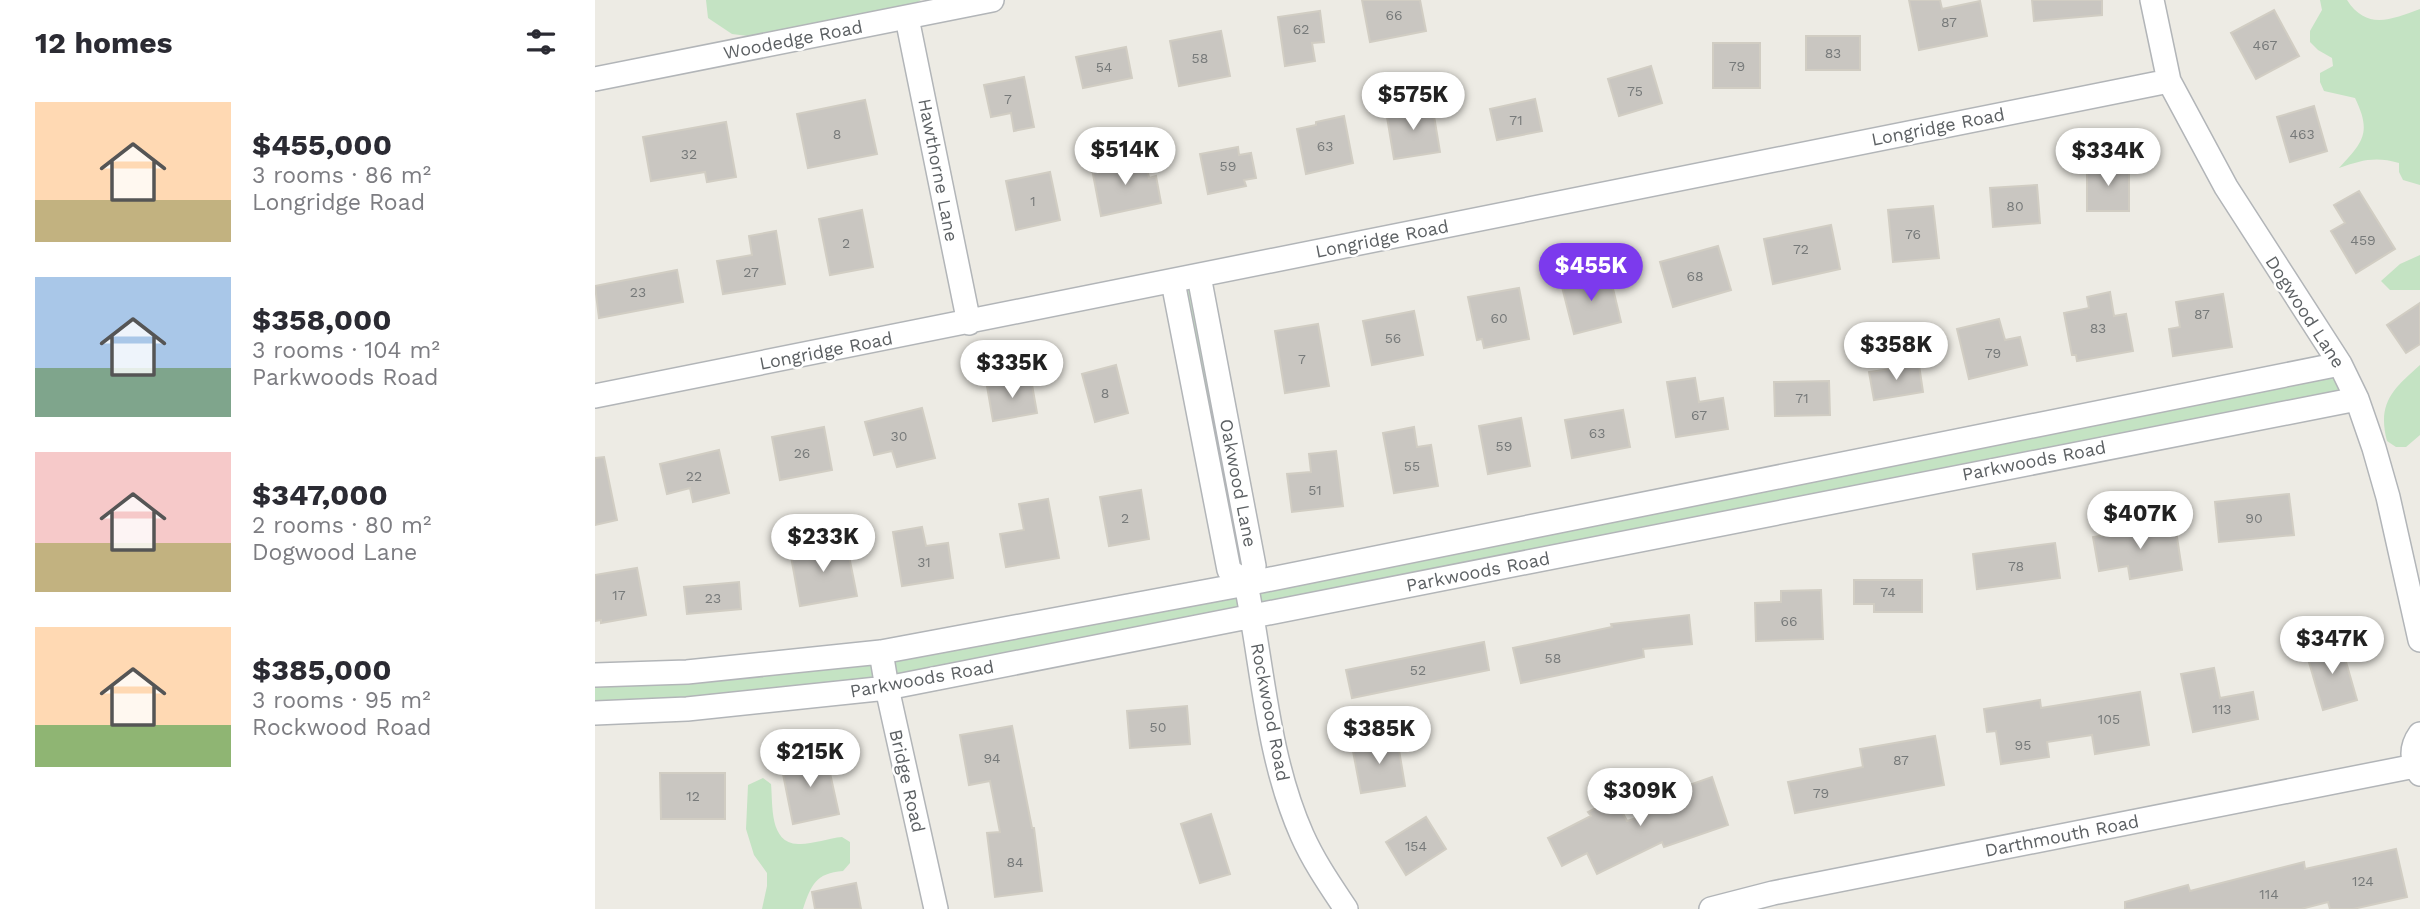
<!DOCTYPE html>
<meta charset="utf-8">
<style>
body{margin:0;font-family:"Work Sans",sans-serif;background:#f7f7f7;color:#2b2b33;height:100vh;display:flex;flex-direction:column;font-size:26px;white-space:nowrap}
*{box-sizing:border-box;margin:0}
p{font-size:23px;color:#7c7c81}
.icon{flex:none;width:38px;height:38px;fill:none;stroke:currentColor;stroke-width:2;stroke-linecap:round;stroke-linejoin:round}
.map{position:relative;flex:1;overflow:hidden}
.sheet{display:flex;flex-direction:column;background:#fff;width:595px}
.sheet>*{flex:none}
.price{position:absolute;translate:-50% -60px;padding:0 16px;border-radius:24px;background:#fff;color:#222;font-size:23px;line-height:46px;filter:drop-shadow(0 2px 4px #0008)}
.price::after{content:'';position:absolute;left:50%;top:42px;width:21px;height:16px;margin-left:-10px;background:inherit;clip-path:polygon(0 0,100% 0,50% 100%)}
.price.active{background:#7c3aed;color:#fff}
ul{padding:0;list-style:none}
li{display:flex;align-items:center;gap:21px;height:175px;padding:0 35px}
li span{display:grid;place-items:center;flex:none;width:196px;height:140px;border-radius:0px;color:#555}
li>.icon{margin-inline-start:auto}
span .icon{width:84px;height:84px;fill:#fffc;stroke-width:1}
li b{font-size:30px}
h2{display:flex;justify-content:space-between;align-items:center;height:84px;padding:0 35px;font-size:30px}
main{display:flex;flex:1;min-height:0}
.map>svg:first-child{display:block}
.green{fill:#c4e3c3}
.building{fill:#c9c6c1;stroke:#d1cdc3;stroke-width:2}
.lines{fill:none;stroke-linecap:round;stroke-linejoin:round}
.minor-casing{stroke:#b2b5b8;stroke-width:26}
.minor{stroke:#fff;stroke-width:23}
.labels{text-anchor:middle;stroke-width:5;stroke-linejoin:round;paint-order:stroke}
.number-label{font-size:14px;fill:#777a7a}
.street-label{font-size:18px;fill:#5c6063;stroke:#fff}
</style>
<main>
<section class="sheet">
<h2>12 homes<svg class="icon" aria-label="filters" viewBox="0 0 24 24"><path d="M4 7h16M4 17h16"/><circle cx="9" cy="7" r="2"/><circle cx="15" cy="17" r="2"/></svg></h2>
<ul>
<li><span style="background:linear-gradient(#ffd9b3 70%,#c2b280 0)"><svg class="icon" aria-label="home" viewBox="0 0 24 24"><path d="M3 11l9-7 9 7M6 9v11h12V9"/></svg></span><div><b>$455,000</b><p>3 rooms · 86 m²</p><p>Longridge Road</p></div></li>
<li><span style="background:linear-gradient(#a9c7e8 65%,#7fa58c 0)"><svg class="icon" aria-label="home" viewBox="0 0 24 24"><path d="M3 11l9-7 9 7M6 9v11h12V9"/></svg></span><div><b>$358,000</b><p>3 rooms · 104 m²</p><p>Parkwoods Road</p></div></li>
<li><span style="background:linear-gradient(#f6c9c9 65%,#c2b280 0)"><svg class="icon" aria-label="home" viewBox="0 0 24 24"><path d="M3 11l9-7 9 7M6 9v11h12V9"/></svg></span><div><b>$347,000</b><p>2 rooms · 80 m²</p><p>Dogwood Lane</p></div></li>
<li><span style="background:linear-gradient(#ffd9b3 70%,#8fb573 0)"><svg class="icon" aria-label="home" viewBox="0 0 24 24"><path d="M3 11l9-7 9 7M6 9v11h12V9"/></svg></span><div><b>$385,000</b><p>3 rooms · 95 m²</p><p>Rockwood Road</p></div></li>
</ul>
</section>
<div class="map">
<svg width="1825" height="909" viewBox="0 0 1825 909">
<rect width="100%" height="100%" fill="#edebe4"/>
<path class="green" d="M111,0H326L293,21L194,41L137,34L113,18Z
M1725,0H1752C1772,31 1797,19 1825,9V185L1808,180L1804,172V163C1781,156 1766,160 1744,168C1768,142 1777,133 1760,98L1729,91L1725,82V73L1738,66L1737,58L1723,50L1715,42V31L1727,10Z
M1825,255V290H1795L1786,281L1805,264Z
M604,276L652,583L1745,364L1762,399L292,688L0,713V675L92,672L650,584L634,570L578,282Z
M1825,365V435L1811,447H1801L1792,441C1782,403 1798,389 1825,365Z
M168,778L176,784C178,805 174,843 203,844C215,845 234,838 247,837L255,842V863L248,871C221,873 216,885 208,909H167L172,886V873L159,855L151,829L153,785Z"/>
<path class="building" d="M767,0H825L831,31L775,42Z
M1314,0H1345L1347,9L1385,1L1392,36L1324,50Z
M1437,0H1507V15L1439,21Z
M1679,10L1704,56L1661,79L1636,33Z
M725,11L729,42L717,43L720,61L690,66L683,17Z
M626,31L635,76L584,86L575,41Z
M1211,36H1265V70H1211Z
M1118,43H1165V88H1118Z
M531,47L537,78L488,88L481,57Z
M1056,66L1067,103L1024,116L1013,79Z
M429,77L439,127L419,131L416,113L396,117L389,85Z
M940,99L947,131L902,140L895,109Z
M270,100L282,154L213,168L202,114Z
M837,104L845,152L799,159L791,111Z
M1719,106L1732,151L1695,162L1682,117Z
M749,116L758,163L711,174L702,129L721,125V122Z
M131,122L141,177L112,182L110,172L56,181L48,137Z
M643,147L644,155L656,153L661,178L649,180L651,186L613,194L605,154Z
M550,158L554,178L561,176L566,203L506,216L497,169Z
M1492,166H1534V211H1492Z
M455,172L465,220L421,230L411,181Z
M1442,185L1445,223L1398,227L1395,188Z
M1764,191L1800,249L1761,273L1736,231L1750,223L1739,205Z
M1338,206L1344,258L1298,262L1293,210Z
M267,210L278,267L235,275L224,219Z
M1236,225L1245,269L1178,284L1169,239Z
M181,231L190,284L128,294L122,261L157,255L154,236Z
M1123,246L1136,290L1078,307L1065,262Z
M82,270L88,302L4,318L0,286Z
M1014,272L1026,322L979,334L966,283Z
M924,288L934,339L889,348L887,339L882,340L873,297Z
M1515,292L1519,316L1531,314L1538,351L1482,361L1481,355H1477L1469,313L1494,308L1492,297Z
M1628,294L1637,347L1578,356L1574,329L1585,327L1581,302Z
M1825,303V344L1811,353L1792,325Z
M819,311L828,355L777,365L768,321Z
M1404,319L1410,340L1425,337L1432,365L1374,379L1362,329Z
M723,324L734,386L690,393L680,331Z
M521,365L533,413L500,422L487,374Z
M1324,365L1328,392L1279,400L1274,372Z
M1100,378L1104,402L1128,398L1133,429L1081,437L1072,382Z
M436,379L442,413L398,421L392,386Z
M1234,381L1235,415L1180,416L1179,382Z
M327,408L340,458L302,467L297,451L279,455L270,422Z
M1028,410L1035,447L977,458L970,420Z
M926,418L935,466L893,474L884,426Z
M229,427L237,470L185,480L177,437Z
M819,427L822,447L836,445L843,486L799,493L788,433Z
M124,450L134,493L98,502L95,488L72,494L65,464Z
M741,451L748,506L697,512L692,474L716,472L714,454Z
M9,457L22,520L0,525V458Z
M546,490L554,539L514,546L505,497Z
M1694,494L1699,535L1624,542L1620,502Z
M453,499L464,558L411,567L405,534L429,530L424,504Z
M1580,524L1587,570L1535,579L1533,566L1504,571L1498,537Z
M327,527L331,546L353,543L358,578L307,586L298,532Z
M251,541L262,596L205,606L195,551Z
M1460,543L1465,578L1382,589L1378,554Z
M42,568L51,615L6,623V620L0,621V575Z
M1259,580H1327V612H1279V604H1259Z
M144,582L146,609L92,614L89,587Z
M1226,590L1228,639L1161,641L1160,603L1186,602V591Z
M1094,615L1097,644L1048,649L1049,657L926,683L918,648L1017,627L1016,624Z
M1745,641L1762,700L1728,710L1711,652Z
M889,642L894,670L757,698L751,670Z
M1619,668L1625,698L1658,692L1663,719L1598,732L1586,674Z
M1545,692L1554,745L1500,754L1497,735L1452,742L1454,757L1406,764L1401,731L1392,732L1389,709L1445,700L1446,708Z
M592,706L595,744L535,748L532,711Z
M417,726L437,828H439L447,891L400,897L392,833L405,832L395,781L374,785L365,735Z
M1340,736L1349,785L1200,813L1193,782L1268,767L1265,749Z
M802,738L810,786L766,793L757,746Z
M231,755L244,814L198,824L186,764Z
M65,773H130V819H66Z
M1117,777L1133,825L1069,847L1067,842L1002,874L992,853L967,866L953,838L996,816L993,812L1020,798L1032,821L1079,806L1074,792Z
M616,814L635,874L605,883L586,824Z
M831,817L851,849L811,875L791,842Z
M1801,849L1812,897L1758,909H1735L1733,902L1706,909H1530V902L1593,885L1595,891L1709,862L1710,869Z
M261,883L266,909H220L217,892Z"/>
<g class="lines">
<defs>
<path id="minor" d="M1557,0L1574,81L1631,187L1745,364L1762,399L1779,448L1793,497L1825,640
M312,18L374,323
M0,79L397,0
M578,282L634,570L651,584L659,566L604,276
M0,396L1574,81
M651,584C668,668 672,756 707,835C719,862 735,885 751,909
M286,652L292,688L341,909
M0,675L92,672L286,652L651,584L1745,364
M0,713L92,709L292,688L1762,399
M1825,734C1815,748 1816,760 1825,774
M1116,909L1178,893L1820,766"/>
</defs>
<use href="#minor" class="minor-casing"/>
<use href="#minor" class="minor"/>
</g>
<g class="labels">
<g class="number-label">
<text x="799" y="20">66</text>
<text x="1354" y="27">87</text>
<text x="706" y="34">62</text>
<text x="1670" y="50">467</text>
<text x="1238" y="58">83</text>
<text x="605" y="63">58</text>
<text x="1142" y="71">79</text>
<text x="509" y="72">54</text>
<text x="1040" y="96">75</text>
<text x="413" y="104">7</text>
<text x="921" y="125">71</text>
<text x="242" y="139">8</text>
<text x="1707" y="139">463</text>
<text x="730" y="151">63</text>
<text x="94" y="159">32</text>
<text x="633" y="171">59</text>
<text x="438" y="206">1</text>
<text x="1420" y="211">80</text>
<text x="1318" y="239">76</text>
<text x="1768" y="245">459</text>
<text x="251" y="248">2</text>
<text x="1206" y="254">72</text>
<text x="156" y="277">27</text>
<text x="1100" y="281">68</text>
<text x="43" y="297">23</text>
<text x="1607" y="319">87</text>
<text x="904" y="323">60</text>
<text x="1503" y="333">83</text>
<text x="798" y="343">56</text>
<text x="1398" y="358">79</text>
<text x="707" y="364">7</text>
<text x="510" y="398">8</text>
<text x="1207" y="403">71</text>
<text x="1104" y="420">67</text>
<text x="1002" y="438">63</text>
<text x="304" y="441">30</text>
<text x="909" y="451">59</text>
<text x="207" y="458">26</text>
<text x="817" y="471">55</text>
<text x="99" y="481">22</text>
<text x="720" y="495">51</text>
<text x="530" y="523">2</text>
<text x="1659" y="523">90</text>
<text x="329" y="567">31</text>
<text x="1421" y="571">78</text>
<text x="1293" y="597">74</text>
<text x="24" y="600">17</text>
<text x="118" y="603">23</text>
<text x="1194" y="626">66</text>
<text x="958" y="663">58</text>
<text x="823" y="675">52</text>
<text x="1627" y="714">113</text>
<text x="1514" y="724">105</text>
<text x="563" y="732">50</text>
<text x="1428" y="750">95</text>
<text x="397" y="763">94</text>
<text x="1306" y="765">87</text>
<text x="1226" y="798">79</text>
<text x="98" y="801">12</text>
<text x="821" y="851">154</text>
<text x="420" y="867">84</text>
<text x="1768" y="886">124</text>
<text x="1674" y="899">114</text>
</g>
<g class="street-label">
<text transform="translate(198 40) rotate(-11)" y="6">Woodedge Road</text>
<text transform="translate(1343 127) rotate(-11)" y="6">Longridge Road</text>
<text transform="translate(343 170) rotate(79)" y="6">Hawthorne Lane</text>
<text transform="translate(787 239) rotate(-11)" y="6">Longridge Road</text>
<text transform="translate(1710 312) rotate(57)" y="6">Dogwood Lane</text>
<text transform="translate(231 351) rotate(-11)" y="6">Longridge Road</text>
<text transform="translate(1439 461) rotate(-11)" y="6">Parkwoods Road</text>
<text transform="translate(643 483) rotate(79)" y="6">Oakwood Lane</text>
<text transform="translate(883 572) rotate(-11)" y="6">Parkwoods Road</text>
<text transform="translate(327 679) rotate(-10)" y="6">Parkwoods Road</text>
<text transform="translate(675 712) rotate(79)" y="6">Rockwood Road</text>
<text transform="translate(312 781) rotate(77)" y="6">Bridge Road</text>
<text transform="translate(1467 836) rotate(-11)" y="6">Darthmouth Road</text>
</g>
</g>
</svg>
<b class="price" style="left:818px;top:132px">$575K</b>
<b class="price" style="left:530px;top:187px">$514K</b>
<b class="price" style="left:1513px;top:188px">$334K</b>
<b class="price active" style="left:996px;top:303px">$455K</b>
<b class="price" style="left:1301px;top:382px">$358K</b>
<b class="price" style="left:417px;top:400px">$335K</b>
<b class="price" style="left:1545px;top:551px">$407K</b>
<b class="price" style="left:228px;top:574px">$233K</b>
<b class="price" style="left:1737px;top:676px">$347K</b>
<b class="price" style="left:784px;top:766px">$385K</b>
<b class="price" style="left:215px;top:789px">$215K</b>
<b class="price" style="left:1045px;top:828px">$309K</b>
</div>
</main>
